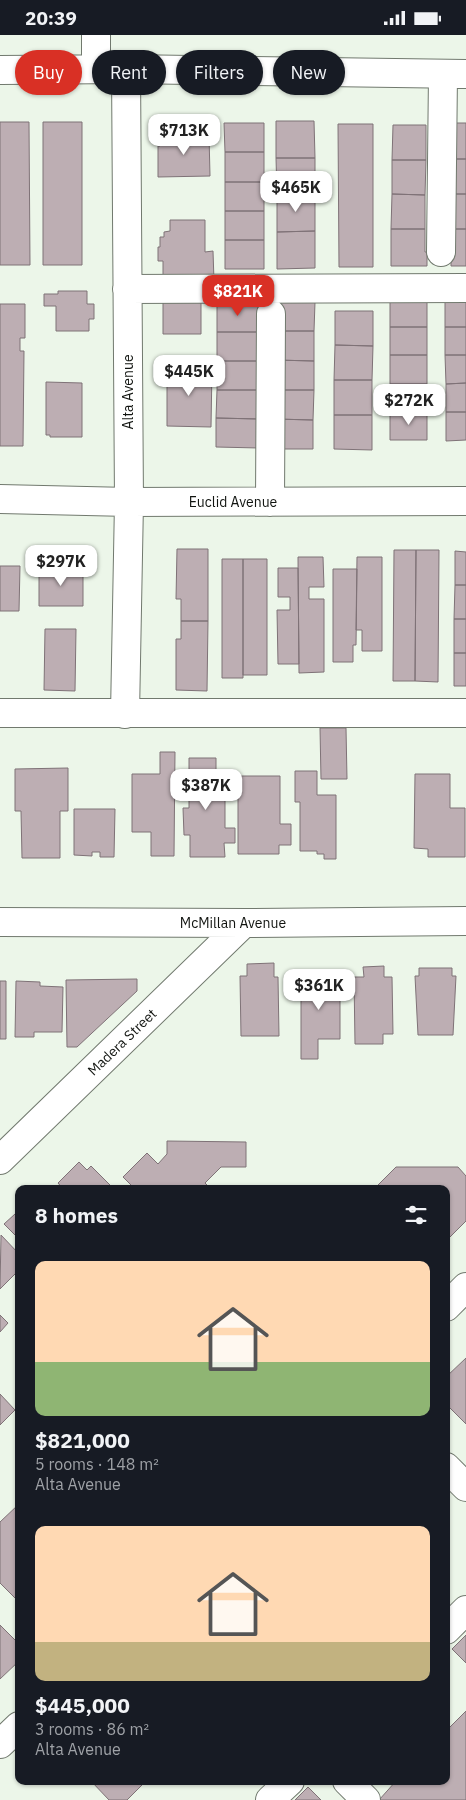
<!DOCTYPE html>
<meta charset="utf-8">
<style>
body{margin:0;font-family:"IBM Plex Sans",sans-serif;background:#242831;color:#f1f3f6;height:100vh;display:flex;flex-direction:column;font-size:19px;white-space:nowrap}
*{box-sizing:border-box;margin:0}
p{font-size:16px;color:#9ea1a6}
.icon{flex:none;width:28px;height:28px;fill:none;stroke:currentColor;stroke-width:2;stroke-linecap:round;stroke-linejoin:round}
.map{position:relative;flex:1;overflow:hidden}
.side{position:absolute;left:15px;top:1150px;width:435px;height:600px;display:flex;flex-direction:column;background:#171b24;border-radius:10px;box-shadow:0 1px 4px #0004}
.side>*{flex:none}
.hud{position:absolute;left:15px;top:15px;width:436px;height:45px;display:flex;gap:10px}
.price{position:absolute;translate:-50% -42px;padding:0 11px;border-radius:10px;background:#fff;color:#222;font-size:16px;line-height:32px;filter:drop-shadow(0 1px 2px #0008)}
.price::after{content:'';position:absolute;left:50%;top:30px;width:15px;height:11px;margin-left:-8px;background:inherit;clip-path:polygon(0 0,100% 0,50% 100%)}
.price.selected{background:#d93025;color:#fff}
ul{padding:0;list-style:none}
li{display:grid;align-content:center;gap:10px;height:265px;padding:0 20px}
li span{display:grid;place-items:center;height:155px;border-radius:10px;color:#555}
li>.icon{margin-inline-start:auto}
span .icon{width:90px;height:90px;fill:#fffc;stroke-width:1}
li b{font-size:21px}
h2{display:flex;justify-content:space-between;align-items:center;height:60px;padding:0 20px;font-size:21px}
.pill{padding:0 18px;border-radius:22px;background:#171b24;box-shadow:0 1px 4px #0004;font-size:18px;line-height:45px}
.pill.selected{background:#d93025;color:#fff}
.status{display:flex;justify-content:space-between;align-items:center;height:35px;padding:0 25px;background:#171b24;direction:ltr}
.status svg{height:14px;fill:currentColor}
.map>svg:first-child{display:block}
.building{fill:#bdaeb3;stroke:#7f7277}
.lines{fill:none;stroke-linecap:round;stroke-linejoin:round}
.minor-casing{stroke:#71796e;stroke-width:30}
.minor{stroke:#fff;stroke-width:28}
.labels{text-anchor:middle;stroke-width:4;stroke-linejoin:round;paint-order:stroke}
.street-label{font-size:14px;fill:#111410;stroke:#fff}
</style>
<div class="status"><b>20:39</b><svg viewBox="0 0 49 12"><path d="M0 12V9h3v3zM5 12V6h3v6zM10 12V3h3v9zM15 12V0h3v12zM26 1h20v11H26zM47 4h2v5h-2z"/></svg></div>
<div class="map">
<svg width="466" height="1765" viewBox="0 0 466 1765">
<rect width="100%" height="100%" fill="#ecf6e9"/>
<path class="building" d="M276,86H314L315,123H276Z
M0,87H29L30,230H0Z
M43,87H82V230H43Z
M224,88H264V117H225Z
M455,88H466V124H455Z
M338,89H373V232H339Z
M393,90H426V125H392Z
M160,100H209L210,141L158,142V111H160Z
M225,117H264V147H225Z
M276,123H315V160H277Z
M455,124H466V159H454Z
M392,125H426L425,160L392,159Z
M225,147H264V176H225Z
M392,159L425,160V194H391Z
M454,159H466V194H454Z
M277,160H315V196L277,197Z
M225,176H264V205H225Z
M170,185H205V217L213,216L214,246L163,247V226H158V212H160V202H164V197L170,196Z
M391,194H425V217H427V231H391Z
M454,194H466V231H451V215Z
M315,196V233L277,234V197Z
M225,205H264V234H225Z
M58,256H87V269H94V284H89V296H56V271H44V259H58Z
M163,260H201V299H163Z
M390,264H427V292H390Z
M445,264H466V292H445Z
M276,266L315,267L314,296H276Z
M217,268H260V297H217Z
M0,269H25V303H20V316H24L23,411H0Z
M335,276H373V311L335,310Z
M390,292H427V320H390Z
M445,292H466V320H445Z
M276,296H314V326L275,325Z
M217,297H260V326H217Z
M335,310L373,311L372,345H334Z
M390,320H427V349H390Z
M445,320H466V348L446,349Z
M275,325L314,326V355H275Z
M217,326H260L259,355H217Z
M167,333H212L211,392L167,391Z
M334,345H372V380H334Z
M46,347L82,348V402H50V400H46Z
M466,348V377H446V349Z
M390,349H427V377H390Z
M217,355H259V384L216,383Z
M275,355H314L313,385L275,384Z
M390,377H427V405H390Z
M446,377H466V405L446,406Z
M334,380H372V415L334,414Z
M216,383L259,384V413L216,412Z
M275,384L313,385V414H274Z
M177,514H208V586H181V564H176Z
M394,515H416L415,646H393Z
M416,515H439L438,647L415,646Z
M455,516L466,517V550H455Z
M298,522H323L324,552H309V564H324V637L299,638Z
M357,522H382V616H362V595H356Z
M222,524H243V643H222Z
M243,524H267V640H243Z
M0,531H20L19,576H0Z
M39,532H83V571H39Z
M278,533H298L299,629H278L277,575H290V562H278Z
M333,534H357L356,610H353V627H333Z
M455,550H466V584H454Z
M454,584H466V618H454Z
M181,586H208L207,656L176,655V604H181Z
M45,594H76L75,656L44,655Z
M454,618H466V651H454Z
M320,693H346L347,744H321Z
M160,717H175L174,821H151V797H132V739H160Z
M189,723H216V750H225V793H235V808H224L225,822H190V800H184L183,773H189Z
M68,733V776H60V823H22L21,776H15V734Z
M295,736H317V760H336V824H324V819H317V816H300V767H295Z
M415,739H450V773H465V822H428V814L414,813Z
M238,741H280V789H291V810H279V819H238Z
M74,774H115L114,822H100V817H92V821L74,820Z
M274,928V942H278L279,1001H241L240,941H247V929Z
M384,931V942H392L393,999H383V1009H355L354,942H364L363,932Z
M419,933H452V941H456L453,1000H418L415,941H419Z
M315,935H327V939H340V1004H318V1024H301V939H314Z
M137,944V956L77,1012H67L66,945Z
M0,946H6V1004H0Z
M16,946L40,947V951L63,952L62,997H34V1002H15Z
M167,1106L246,1107V1132H221L205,1148L211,1154H135L123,1142L147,1118L158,1129L167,1119Z
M79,1127L87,1135L91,1131L114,1154H63L58,1148Z
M396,1132H458L466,1141V1186L446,1206V1154H374Z
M15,1179L19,1182V1204L4,1189Z
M1,1200L19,1219V1235L0,1254Z
M0,1280L8,1288L0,1297Z
M466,1323V1389L446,1369V1342Z
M0,1359L15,1375L0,1390Z
M19,1469V1567L0,1548V1487Z
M0,1590L19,1609V1626L0,1644Z
M466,1600V1628L452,1614Z
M466,1676V1765H379L396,1746H446V1696Z
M91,1746H146L127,1765H109Z
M308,1752L321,1765H295Z"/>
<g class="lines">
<defs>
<path id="minor" d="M96,34V0
M0,35L126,34L466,39
M441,217L443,39
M127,254L466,253
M0,464L129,467L466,466
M270,467L271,279
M0,678H466
M125,679L129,467L126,34
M0,887L244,888L466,886
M0,1125L244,888
M446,1272L466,1252
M446,1432L466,1452
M446,1595L466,1575
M0,1709L19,1691
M347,1746L366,1765
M270,1765L290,1746"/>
</defs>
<use href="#minor" class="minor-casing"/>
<use href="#minor" class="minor"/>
</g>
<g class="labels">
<g class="street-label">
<text transform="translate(128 357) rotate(-90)" y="5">Alta Avenue</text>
<text x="233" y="472">Euclid Avenue</text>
<text x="233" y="893">McMillan Avenue</text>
<text transform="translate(122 1007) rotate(-44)" y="5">Madera Street</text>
</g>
</g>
</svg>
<b class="price" style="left:184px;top:121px">$713K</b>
<b class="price" style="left:296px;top:178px">$465K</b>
<b class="price selected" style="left:238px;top:282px">$821K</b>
<b class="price" style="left:189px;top:362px">$445K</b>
<b class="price" style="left:409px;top:391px">$272K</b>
<b class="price" style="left:61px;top:552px">$297K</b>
<b class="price" style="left:206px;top:776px">$387K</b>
<b class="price" style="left:319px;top:976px">$361K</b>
<div class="hud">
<a class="pill selected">Buy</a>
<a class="pill">Rent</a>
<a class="pill">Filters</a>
<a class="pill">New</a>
</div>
<section class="side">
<h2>8 homes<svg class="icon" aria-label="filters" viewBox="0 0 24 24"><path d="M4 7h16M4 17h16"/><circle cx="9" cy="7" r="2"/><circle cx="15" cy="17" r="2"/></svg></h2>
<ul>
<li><span style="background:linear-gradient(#ffd9b3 65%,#8fb573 0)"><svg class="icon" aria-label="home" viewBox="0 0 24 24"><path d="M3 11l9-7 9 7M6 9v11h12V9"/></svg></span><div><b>$821,000</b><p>5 rooms · 148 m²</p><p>Alta Avenue</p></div></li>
<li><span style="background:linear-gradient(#ffd9b3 75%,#c2b280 0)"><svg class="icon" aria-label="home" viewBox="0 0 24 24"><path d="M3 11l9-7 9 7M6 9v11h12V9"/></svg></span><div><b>$445,000</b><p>3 rooms · 86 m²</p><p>Alta Avenue</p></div></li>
</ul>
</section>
</div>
